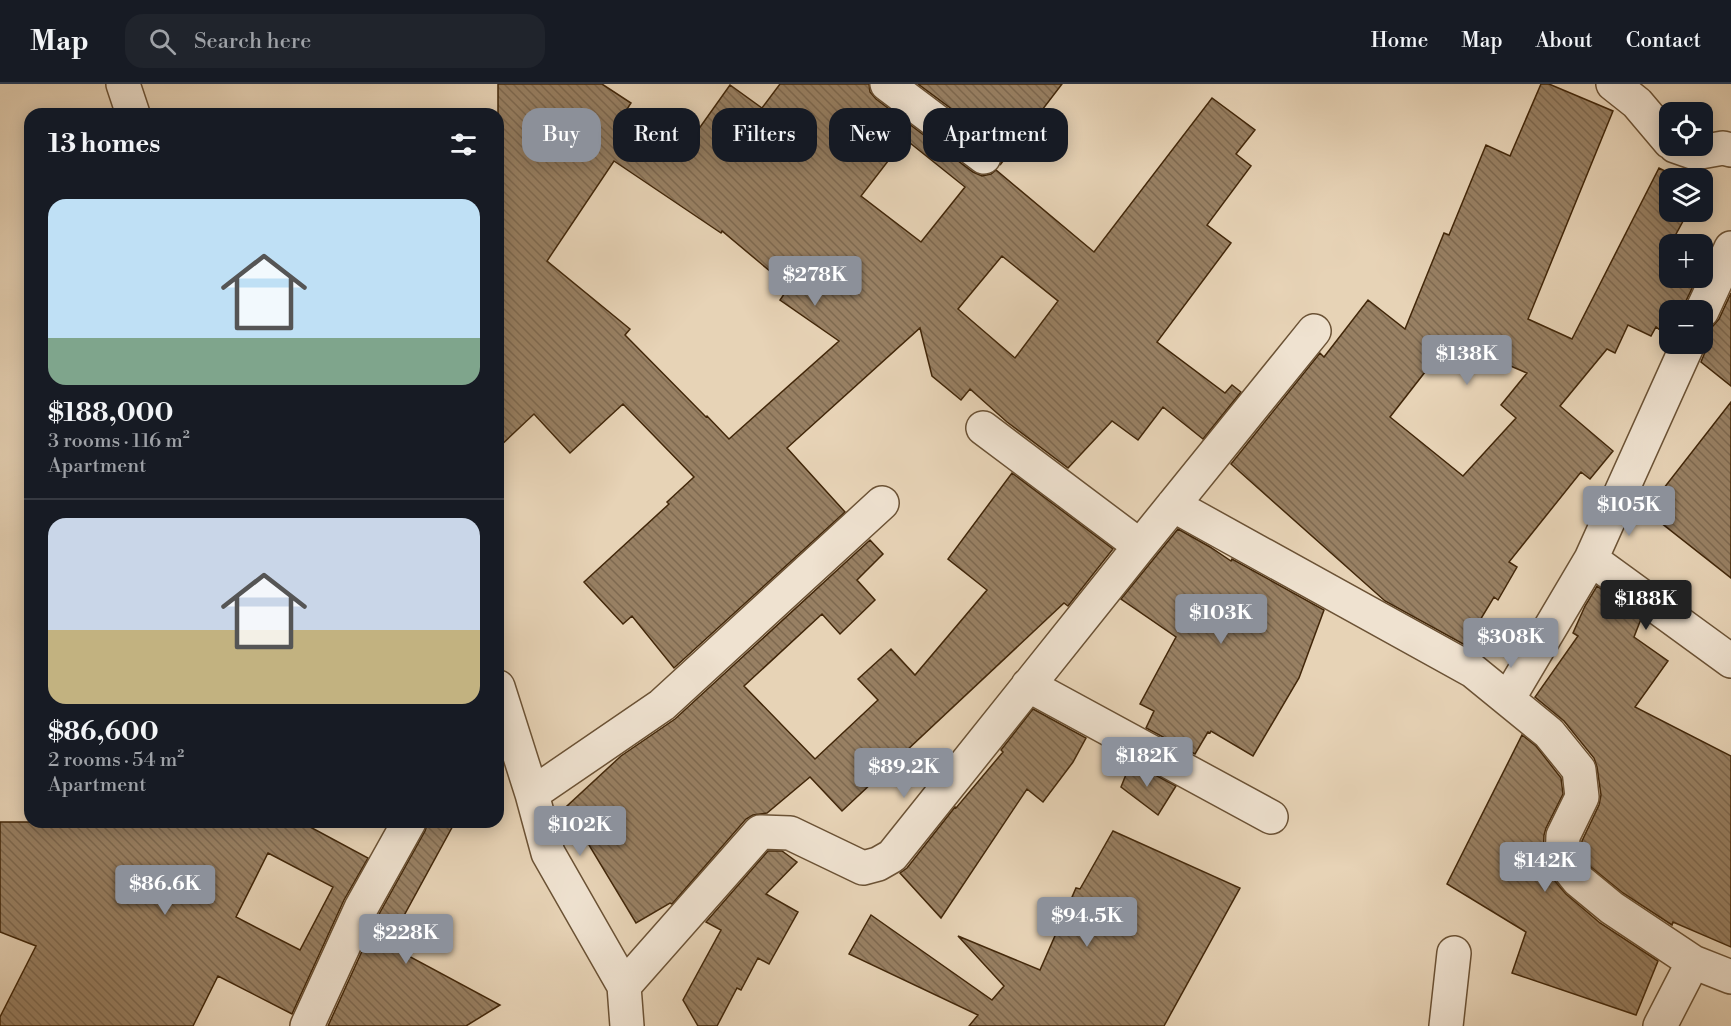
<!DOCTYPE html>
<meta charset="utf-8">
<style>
body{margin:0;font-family:"Libre Bodoni",serif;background:#20242c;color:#f1f3f6;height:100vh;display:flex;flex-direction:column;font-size:22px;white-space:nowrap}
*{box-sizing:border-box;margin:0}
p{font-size:20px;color:#9ea1a6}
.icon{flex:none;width:33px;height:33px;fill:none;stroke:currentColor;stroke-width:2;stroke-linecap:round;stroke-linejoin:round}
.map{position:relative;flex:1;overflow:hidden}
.details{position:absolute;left:24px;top:24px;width:480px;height:720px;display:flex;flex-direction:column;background:#171b24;border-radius:18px;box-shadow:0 3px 15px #0003}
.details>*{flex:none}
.top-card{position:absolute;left:522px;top:24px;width:570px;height:54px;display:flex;gap:12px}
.fabs{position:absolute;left:1659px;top:18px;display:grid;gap:12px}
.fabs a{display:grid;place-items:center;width:54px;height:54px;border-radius:12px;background:#171b24;box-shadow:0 3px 15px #0003;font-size:30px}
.price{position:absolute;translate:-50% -51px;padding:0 14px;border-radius:6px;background:#8c9099;color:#fff;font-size:20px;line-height:39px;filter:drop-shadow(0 2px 3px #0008)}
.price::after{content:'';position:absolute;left:50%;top:36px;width:18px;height:14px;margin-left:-9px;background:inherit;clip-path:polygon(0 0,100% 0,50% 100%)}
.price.on{background:#222;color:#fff}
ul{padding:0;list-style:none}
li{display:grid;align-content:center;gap:12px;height:318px;padding:0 24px}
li+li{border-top:2px solid #363941}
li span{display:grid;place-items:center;height:186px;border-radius:18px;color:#555}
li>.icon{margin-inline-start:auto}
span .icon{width:108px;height:108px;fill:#fffc;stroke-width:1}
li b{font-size:26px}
h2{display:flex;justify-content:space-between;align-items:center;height:72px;padding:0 24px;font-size:26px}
.chip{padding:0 21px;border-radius:18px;background:#171b24;box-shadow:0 3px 15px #0003;font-size:21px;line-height:54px}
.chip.on{background:#8c9099;color:#fff}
header{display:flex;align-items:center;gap:36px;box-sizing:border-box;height:84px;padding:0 30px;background:#171b24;border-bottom:2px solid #363941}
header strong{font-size:28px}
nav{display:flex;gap:33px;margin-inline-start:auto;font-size:21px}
.search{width:420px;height:54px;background:#20242c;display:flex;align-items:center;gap:15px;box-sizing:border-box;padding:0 21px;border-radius:18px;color:#9ea1a6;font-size:22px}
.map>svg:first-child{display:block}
.building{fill:url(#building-back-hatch);stroke:#42270a;stroke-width:1.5;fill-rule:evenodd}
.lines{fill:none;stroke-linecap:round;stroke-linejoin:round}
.minor-casing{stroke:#6b5235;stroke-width:36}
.minor{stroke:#efe2d0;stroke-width:33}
</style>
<header>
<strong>Map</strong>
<div class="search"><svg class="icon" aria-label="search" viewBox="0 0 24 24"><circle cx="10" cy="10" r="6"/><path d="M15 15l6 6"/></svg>Search here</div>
<nav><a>Home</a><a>Map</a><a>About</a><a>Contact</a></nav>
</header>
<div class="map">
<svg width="1731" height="942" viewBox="0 0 1731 942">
<defs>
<pattern id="building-back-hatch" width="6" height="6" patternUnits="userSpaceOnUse" patternTransform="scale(1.5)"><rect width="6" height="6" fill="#988063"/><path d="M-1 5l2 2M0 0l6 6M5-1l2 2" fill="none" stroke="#7e6950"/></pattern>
</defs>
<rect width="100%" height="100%" fill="#e7d3b6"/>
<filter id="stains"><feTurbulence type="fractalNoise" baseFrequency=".00333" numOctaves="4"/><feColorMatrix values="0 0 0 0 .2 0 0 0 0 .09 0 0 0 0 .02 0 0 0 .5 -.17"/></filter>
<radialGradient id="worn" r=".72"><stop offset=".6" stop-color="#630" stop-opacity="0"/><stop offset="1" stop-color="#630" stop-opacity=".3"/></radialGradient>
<path class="building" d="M498,0H602L631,19L618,39L676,77L730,1L762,24L780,0H869L870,8L876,15L973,88L982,92L991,90L996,86L1094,168L1212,14L1255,46L1236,70L1251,82L1207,141L1231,159L1157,258L1225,309L1232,301L1241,308L1203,355L1163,323L1138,356L1112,337L1068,384L1007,338L970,305L961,316L932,292L920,244L787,364L845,428L674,584L632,532L623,540L584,498L669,420L667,418L694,393L623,320L570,369L534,330L498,364ZM905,55L965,103L921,158L861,112ZM614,77L721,149L722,147L789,203L780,216L839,257L729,355L707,332L706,333L625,251L630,245L547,177ZM1002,172L1058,217L1015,274L958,225Z
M918,0H1062L1000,81L1003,75L1001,66L996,58Z
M1541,0H1549L1613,27L1528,235L1572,255L1659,84L1679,94H1670V128H1688L1675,152L1682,156L1680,160H1670V181L1664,194H1697L1685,219L1684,226H1670V254L1656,243L1651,252L1628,241L1615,269L1607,265L1560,322L1613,367L1590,395L1581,388L1509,478L1517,483L1498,516L1494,513L1465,561L1385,517L1231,380L1320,269L1324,273L1368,216L1405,245L1444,149L1449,151L1486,61L1510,72ZM1450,256L1527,289L1501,321L1516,334L1463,392L1390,333Z
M1731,209V302L1701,278L1705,268L1707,259L1702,246L1712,243L1719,235Z
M1731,318V494L1646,427Z
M1012,389L1113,465L1068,522L1064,519L842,727L810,693L767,729L753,731L746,735L672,820L670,819L636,839L566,723L621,672L675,635L870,456L883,470L857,496L875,516L840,550L822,530L744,602L815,675L878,616L858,595L891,565L915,591L987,506L948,475Z
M1178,445L1210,463L1231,477L1232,475L1324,526L1299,594L1253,672L1211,647L1210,649L1208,648L1195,670L1146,644L1154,627L1140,620L1176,553L1121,515Z
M1597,502L1641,535L1634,553L1668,577L1635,623L1731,672V863L1673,838L1672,841L1623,809L1591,783L1581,770L1582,757L1599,721L1601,711L1597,683L1594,674L1564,637L1535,613L1578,552L1573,549L1585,522Z
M1033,625L1086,654L1073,678L1043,718L1027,705L941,834L900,789L907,784L955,723L956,724L1003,668L1001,666Z
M1522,651L1536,662L1561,694L1563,710L1546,744L1544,751L1543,775L1547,788L1566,810L1600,839L1658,877L1636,931L1512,889L1526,848L1447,800Z
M1131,678L1176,702L1158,731L1121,703Z
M0,738H301L368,774L344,816L292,930L218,892L193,942H0V933L36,862L0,848ZM268,769L333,803L300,866L236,833Z
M428,738H455L388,861L500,921L466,942H328L378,832L425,747Z
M1113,747L1240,804L1164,942H969L978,931L849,870L871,831L992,916L1004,902L958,852L1040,886L1076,804L1080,805Z
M768,767H782L797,778L766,810L798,828L769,880L758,874L741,906L737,904L717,942H698L683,916L721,846L706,838Z"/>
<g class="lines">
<defs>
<path id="minor" d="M123,0L133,30
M887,0L984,73
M1613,0L1637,19L1670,58
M1675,62L1695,69L1723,64L1731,66
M1702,227L1731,164
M983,344L1140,462
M1173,421L1473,587L1549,649L1579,686L1582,713L1563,752L1562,776L1578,796L1612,824L1693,878L1731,893
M1591,475L1731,577
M1028,601L1271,733
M498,603L532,710L548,769L624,902L627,942
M1508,615L1591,475L1688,260
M532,710L662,621L882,419
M624,902L760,748L790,749L863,784L878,780L892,772L1140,462L1314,247
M307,942L361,824L409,738
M1446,942L1454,869
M1660,942L1693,878"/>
</defs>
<use href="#minor" class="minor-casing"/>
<use href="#minor" class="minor"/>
</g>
<rect width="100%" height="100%" filter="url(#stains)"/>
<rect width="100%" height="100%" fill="url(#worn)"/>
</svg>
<div class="fabs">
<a><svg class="icon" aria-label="locate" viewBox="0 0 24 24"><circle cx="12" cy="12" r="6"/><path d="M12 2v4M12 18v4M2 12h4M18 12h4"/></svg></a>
<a><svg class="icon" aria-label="layers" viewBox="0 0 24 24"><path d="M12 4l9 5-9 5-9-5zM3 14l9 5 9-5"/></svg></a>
<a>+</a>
<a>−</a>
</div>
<b class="price" style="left:815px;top:223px">$278K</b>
<b class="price" style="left:1467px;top:302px">$138K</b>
<b class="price" style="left:1629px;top:453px">$105K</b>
<b class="price on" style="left:1646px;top:547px">$188K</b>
<b class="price" style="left:1221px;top:561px">$103K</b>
<b class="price" style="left:1511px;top:585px">$308K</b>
<b class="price" style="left:1147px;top:704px">$182K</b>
<b class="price" style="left:904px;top:715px">$89.2K</b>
<b class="price" style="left:580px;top:773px">$102K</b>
<b class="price" style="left:1545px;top:809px">$142K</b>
<b class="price" style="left:165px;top:832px">$86.6K</b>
<b class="price" style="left:1087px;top:864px">$94.5K</b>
<b class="price" style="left:406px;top:881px">$228K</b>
<div class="top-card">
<a class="chip on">Buy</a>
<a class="chip">Rent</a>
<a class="chip">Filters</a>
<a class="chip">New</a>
<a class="chip">Apartment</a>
</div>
<section class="details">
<h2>13 homes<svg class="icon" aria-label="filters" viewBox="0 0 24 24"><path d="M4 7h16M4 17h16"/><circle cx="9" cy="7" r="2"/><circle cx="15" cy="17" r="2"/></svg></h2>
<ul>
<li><span style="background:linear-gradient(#bfe0f5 75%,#7fa58c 0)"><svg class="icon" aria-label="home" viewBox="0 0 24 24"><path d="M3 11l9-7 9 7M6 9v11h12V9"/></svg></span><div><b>$188,000</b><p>3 rooms · 116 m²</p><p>Apartment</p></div></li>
<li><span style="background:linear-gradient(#c9d6e8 60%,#c2b280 0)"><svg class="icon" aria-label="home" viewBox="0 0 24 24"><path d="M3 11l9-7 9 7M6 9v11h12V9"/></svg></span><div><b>$86,600</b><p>2 rooms · 54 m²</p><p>Apartment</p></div></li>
</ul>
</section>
</div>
